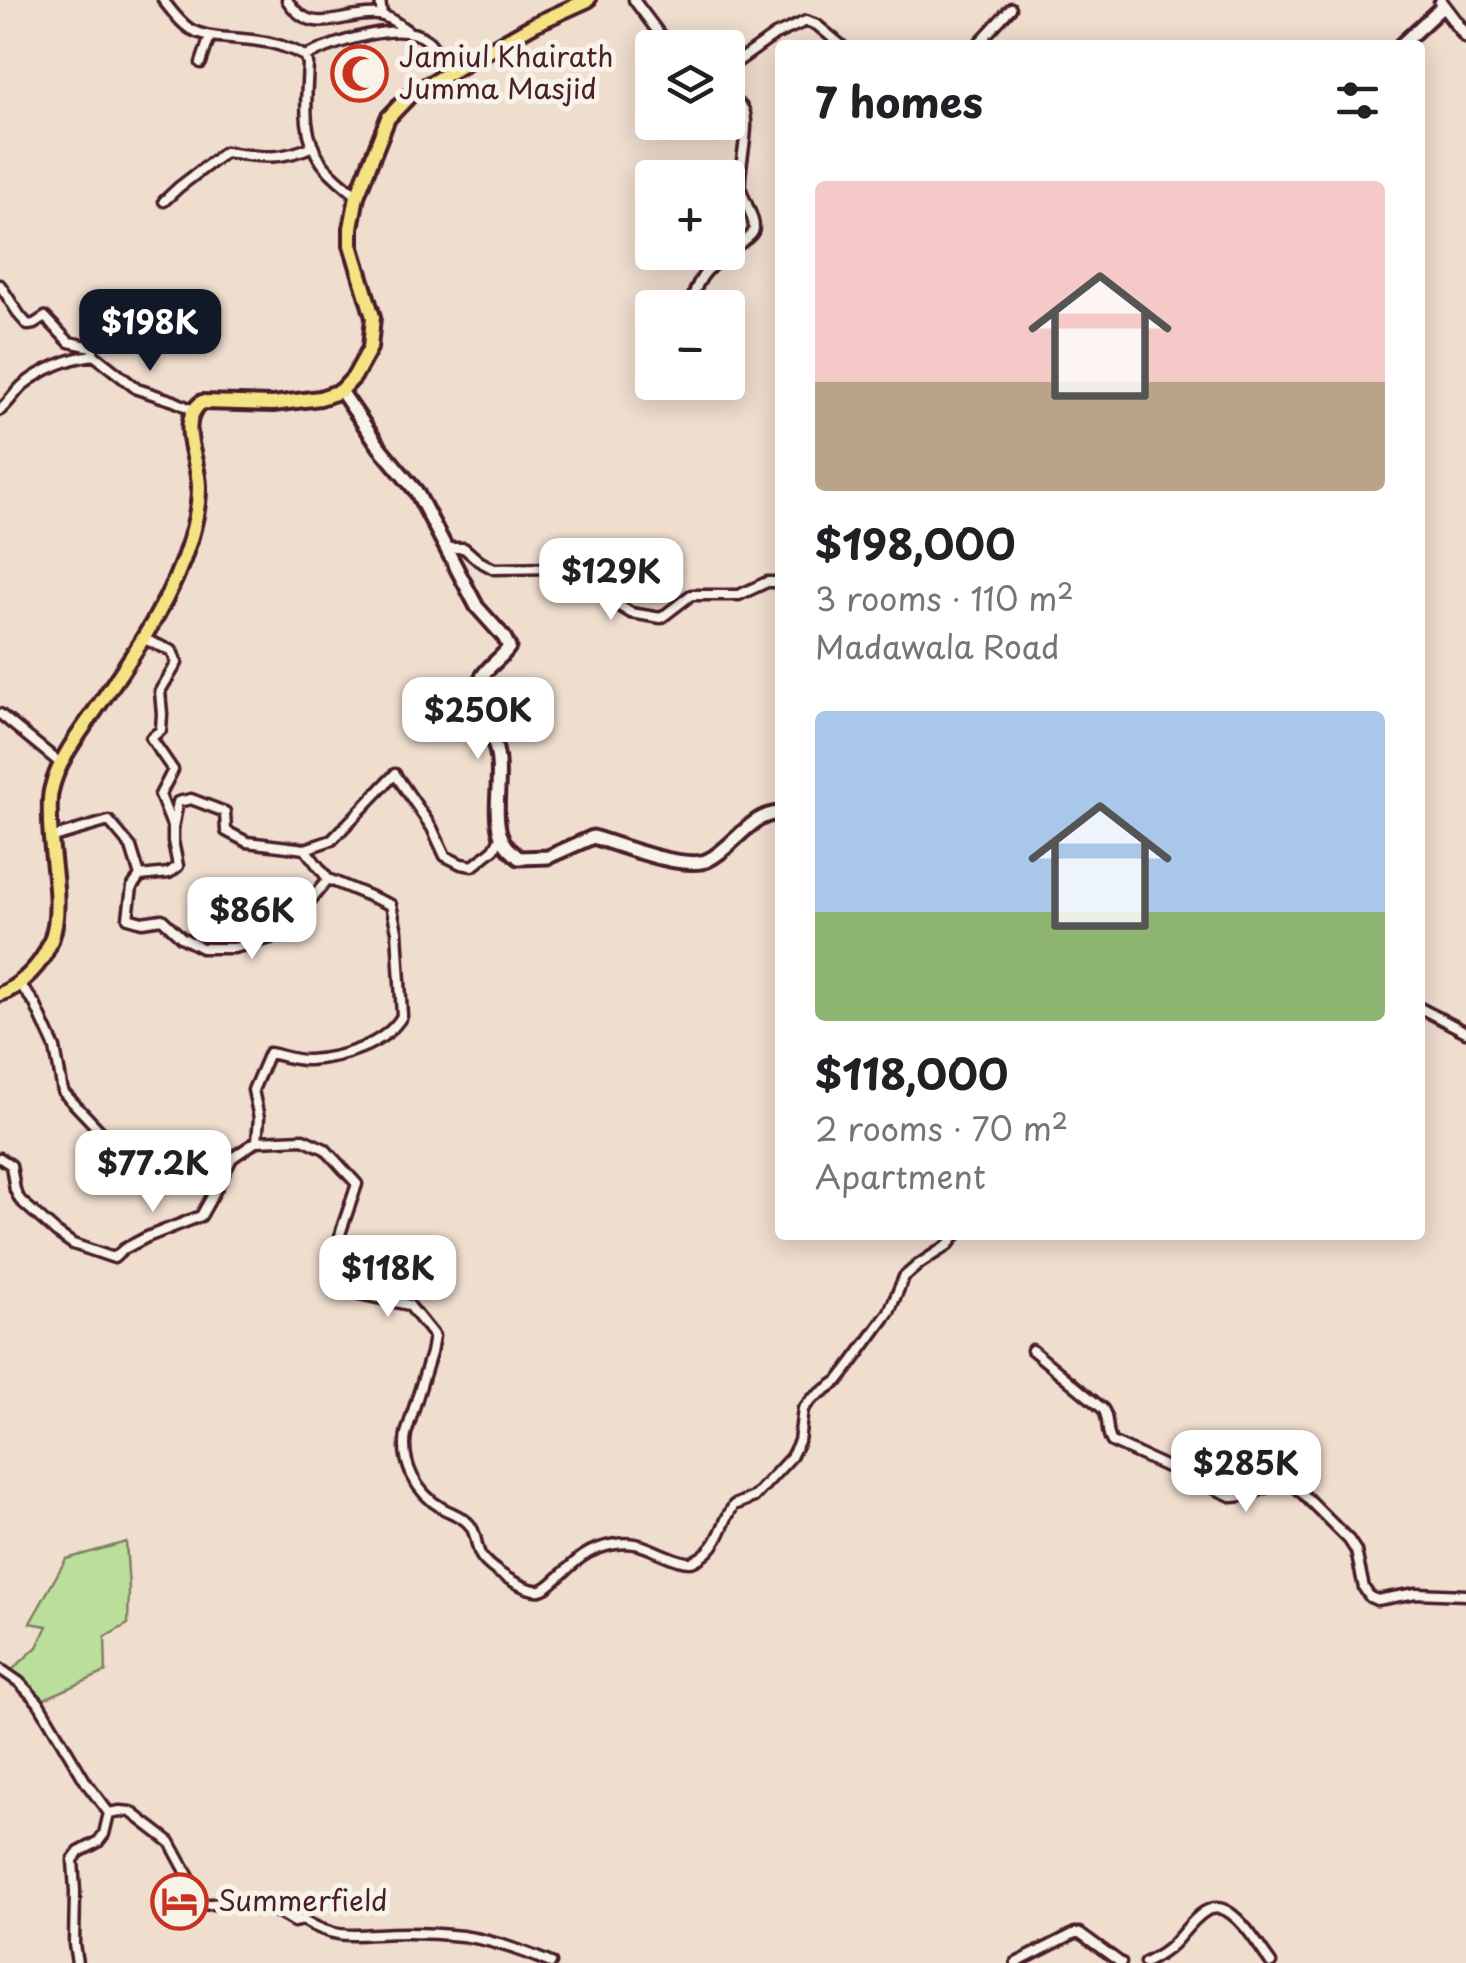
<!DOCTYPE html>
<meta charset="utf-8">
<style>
body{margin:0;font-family:"Playpen Sans",sans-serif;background:#f6f6f6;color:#202124;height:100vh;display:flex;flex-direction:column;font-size:38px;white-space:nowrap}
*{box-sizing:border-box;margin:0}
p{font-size:32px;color:#757577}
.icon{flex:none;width:55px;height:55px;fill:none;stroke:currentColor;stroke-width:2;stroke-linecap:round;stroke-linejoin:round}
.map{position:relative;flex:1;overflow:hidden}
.drawer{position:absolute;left:775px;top:40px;width:650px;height:1200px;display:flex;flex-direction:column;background:#fff;border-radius:10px;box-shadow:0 5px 25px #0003}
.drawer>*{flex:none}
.controls{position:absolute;left:635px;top:30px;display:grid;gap:20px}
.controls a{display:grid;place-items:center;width:110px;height:110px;border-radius:10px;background:#fff;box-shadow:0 5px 25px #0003;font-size:50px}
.price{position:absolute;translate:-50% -85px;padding:0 22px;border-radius:20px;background:#fff;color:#222;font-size:32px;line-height:65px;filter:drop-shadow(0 2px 5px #0008)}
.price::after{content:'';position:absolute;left:50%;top:60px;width:30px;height:22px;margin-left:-15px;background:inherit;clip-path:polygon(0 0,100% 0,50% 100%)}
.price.current{background:#111827;color:#fff}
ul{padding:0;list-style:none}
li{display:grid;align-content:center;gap:20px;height:530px;padding:0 40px}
li span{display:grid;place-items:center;height:310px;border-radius:10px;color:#555}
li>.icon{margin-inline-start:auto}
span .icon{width:180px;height:180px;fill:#fffc;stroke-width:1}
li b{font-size:42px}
h2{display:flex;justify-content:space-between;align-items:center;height:120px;padding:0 40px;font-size:42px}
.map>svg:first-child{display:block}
.green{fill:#b9df9b;stroke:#827f63;stroke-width:2.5}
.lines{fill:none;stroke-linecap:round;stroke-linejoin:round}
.street-casing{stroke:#4a1f2b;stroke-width:15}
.secondary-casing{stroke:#4a1f2b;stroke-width:19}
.primary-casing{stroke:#4a1f2b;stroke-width:20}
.street{stroke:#f7f3e8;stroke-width:8}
.secondary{stroke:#f7f3e8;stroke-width:11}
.primary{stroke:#f4e382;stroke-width:12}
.labels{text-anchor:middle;stroke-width:10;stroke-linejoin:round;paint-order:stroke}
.poi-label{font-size:28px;fill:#4a1f2b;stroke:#f7f3e8;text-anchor:start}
</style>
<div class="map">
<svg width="1466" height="1963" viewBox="0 0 1466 1963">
<rect width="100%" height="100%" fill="#efddce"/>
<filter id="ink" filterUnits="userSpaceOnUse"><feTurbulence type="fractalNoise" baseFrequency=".01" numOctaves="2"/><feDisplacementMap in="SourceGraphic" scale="20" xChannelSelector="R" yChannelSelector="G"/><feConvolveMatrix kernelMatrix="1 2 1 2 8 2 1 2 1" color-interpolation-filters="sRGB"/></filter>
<g filter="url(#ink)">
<path class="green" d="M126,1542L129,1589L128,1624L105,1637L106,1672L42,1700L11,1671L37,1647L47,1626L30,1623L66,1559Z"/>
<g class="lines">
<defs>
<path id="street" d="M163,0C171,10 179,22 190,29C208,39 232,37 252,40C271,42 289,47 305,56C333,44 400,18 427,40C436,47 443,64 449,73
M287,0C313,40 343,11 379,15C389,16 399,25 408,31
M380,0L382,15
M634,0L670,48
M977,45L1011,8
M305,56L308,63C307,97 300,133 322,163C331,176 346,186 357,196
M201,63L210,36
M728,66L733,65L775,35L806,21L817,25L841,45
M728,99C732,101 738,103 742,107C753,119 738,167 740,186C742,198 758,222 753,232C749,240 734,246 728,252
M164,201L179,187L225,152C260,157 280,161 313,146
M0,285L20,316L28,325L34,324L45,317L69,342L92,347L94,355L137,389L174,401L193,410
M691,308C694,281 707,269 727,252
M0,410C9,403 15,392 23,385C43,369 69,358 94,355
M446,548H464L479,561L494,569L557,568L631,613L661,618L691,595H739L767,582H780
M144,639L172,651L177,663L160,691L162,714L161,730L151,738L173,770L160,795L173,828V841L178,866L169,873L140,876L132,887L128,918L142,922L162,919L181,937L202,948H234L282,935L328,879L391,905L397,931L402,1016C385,1045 341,1058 309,1060C296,1061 281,1055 269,1053L253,1090L259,1118L257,1141
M0,714L60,763
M173,828L178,802L191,799L225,812L226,831L247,842L305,849L328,879
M50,838L109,821L131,847L140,876
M305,849L332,840L395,774L432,828L445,856L461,864L473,866L494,849L501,836
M19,983L35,1004L55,1048L63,1092L102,1133L151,1161L215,1191L232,1158L257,1141L303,1139L325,1149L357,1184L341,1231L336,1261L350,1292L409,1305L434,1336L431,1353L406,1434C401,1463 416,1493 442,1508C451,1513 462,1516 469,1524C477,1533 475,1544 480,1554C486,1567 525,1592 540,1590C542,1590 545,1588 547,1587C563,1575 578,1555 597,1549C608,1545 623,1542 635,1544C650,1546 683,1567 694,1561C721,1548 720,1525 734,1505L754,1497L791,1457L799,1441L803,1409L812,1399L838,1381L848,1368L889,1312L904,1277L919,1264L948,1245L956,1235
M1420,1008L1466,1032
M0,1158L11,1165L15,1190L20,1200L56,1232L73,1244L114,1258L124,1249L147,1237L201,1216L215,1191
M1032,1350L1103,1409C1110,1419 1105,1432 1112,1442L1233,1497C1257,1497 1273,1477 1296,1487L1349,1540L1356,1551L1364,1588L1370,1597L1377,1600L1416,1593L1466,1595
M0,1669L19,1682L38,1702L87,1784L109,1813L120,1811L131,1812L170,1842L196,1890L200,1905L256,1900L294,1922L303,1920C332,1937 345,1936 377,1934C405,1932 435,1933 462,1936C493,1940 523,1951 551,1963
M77,1963L74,1944L75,1892L73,1860L79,1852L98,1842L104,1834L109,1813
M1016,1963L1075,1933H1080L1121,1963
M1145,1963C1155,1958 1164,1953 1172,1945C1187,1931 1206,1895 1230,1913C1246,1924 1259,1947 1271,1963"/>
<path id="secondary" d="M1441,3L1466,36
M1401,45L1443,6
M341,391L381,449L416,491L477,607L504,637L509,647C502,658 488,666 482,677C475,692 494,735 497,754C502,779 493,808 500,833C503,844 511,851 519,858L548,857L593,837C619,845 685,871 708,860C735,847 749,814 780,813"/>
<path id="primary" d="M0,994C10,991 17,985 25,978C75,934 51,879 50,821C50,811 49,800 51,791C58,759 81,732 99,705C135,652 171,602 190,540C195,523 199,505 199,488C200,461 175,422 202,402L273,404L320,398L341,391L354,377L370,348L373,317L351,245V228L357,196L388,118L410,95L535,24L588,0"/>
</defs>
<use href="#street" class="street-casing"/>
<use href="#secondary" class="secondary-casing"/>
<use href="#primary" class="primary-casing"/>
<use href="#street" class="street"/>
<use href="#secondary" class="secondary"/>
<use href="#primary" class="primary"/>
</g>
</g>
<defs>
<symbol id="mosque-ring" viewBox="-11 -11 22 22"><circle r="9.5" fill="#f7f3e8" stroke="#c8321e" stroke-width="1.5"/><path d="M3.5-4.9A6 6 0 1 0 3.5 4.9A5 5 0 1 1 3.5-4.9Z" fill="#c8321e"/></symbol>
<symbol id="hotel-ring" viewBox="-11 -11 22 22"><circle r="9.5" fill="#f7f3e8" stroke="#c8321e" stroke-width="1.5"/><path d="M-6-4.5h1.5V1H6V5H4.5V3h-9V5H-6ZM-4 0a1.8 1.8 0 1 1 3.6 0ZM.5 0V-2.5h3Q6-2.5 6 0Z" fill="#c8321e"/></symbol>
</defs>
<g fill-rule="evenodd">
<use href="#mosque-ring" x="328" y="42" width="63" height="63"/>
<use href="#hotel-ring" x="148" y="1870" width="63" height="63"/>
</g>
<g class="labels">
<g class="poi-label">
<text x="399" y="67">Jamiul Khairath<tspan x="399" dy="32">Jumma Masjid</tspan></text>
<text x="218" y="1911">Summerfield</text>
</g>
</g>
</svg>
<div class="controls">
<a><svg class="icon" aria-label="layers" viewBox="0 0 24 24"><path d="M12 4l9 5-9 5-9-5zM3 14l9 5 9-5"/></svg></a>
<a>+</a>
<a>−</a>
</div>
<b class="price current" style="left:150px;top:374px">$198K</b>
<b class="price" style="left:611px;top:623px">$129K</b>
<b class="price" style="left:478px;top:762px">$250K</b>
<b class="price" style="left:252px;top:962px">$86K</b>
<b class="price" style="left:153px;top:1215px">$77.2K</b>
<b class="price" style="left:388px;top:1320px">$118K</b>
<b class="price" style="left:1246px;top:1515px">$285K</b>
<section class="drawer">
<h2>7 homes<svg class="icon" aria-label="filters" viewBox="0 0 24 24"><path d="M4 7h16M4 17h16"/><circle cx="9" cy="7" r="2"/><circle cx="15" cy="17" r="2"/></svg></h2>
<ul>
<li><span style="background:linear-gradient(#f6c9c9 65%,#b9a48a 0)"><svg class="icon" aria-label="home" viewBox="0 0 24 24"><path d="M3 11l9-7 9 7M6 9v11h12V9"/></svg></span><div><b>$198,000</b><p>3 rooms · 110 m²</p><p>Madawala Road</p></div></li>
<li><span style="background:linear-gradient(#a9c7e8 65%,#8fb573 0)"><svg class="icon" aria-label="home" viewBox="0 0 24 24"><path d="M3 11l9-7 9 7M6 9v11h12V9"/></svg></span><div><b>$118,000</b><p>2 rooms · 70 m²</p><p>Apartment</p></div></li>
</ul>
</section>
</div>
